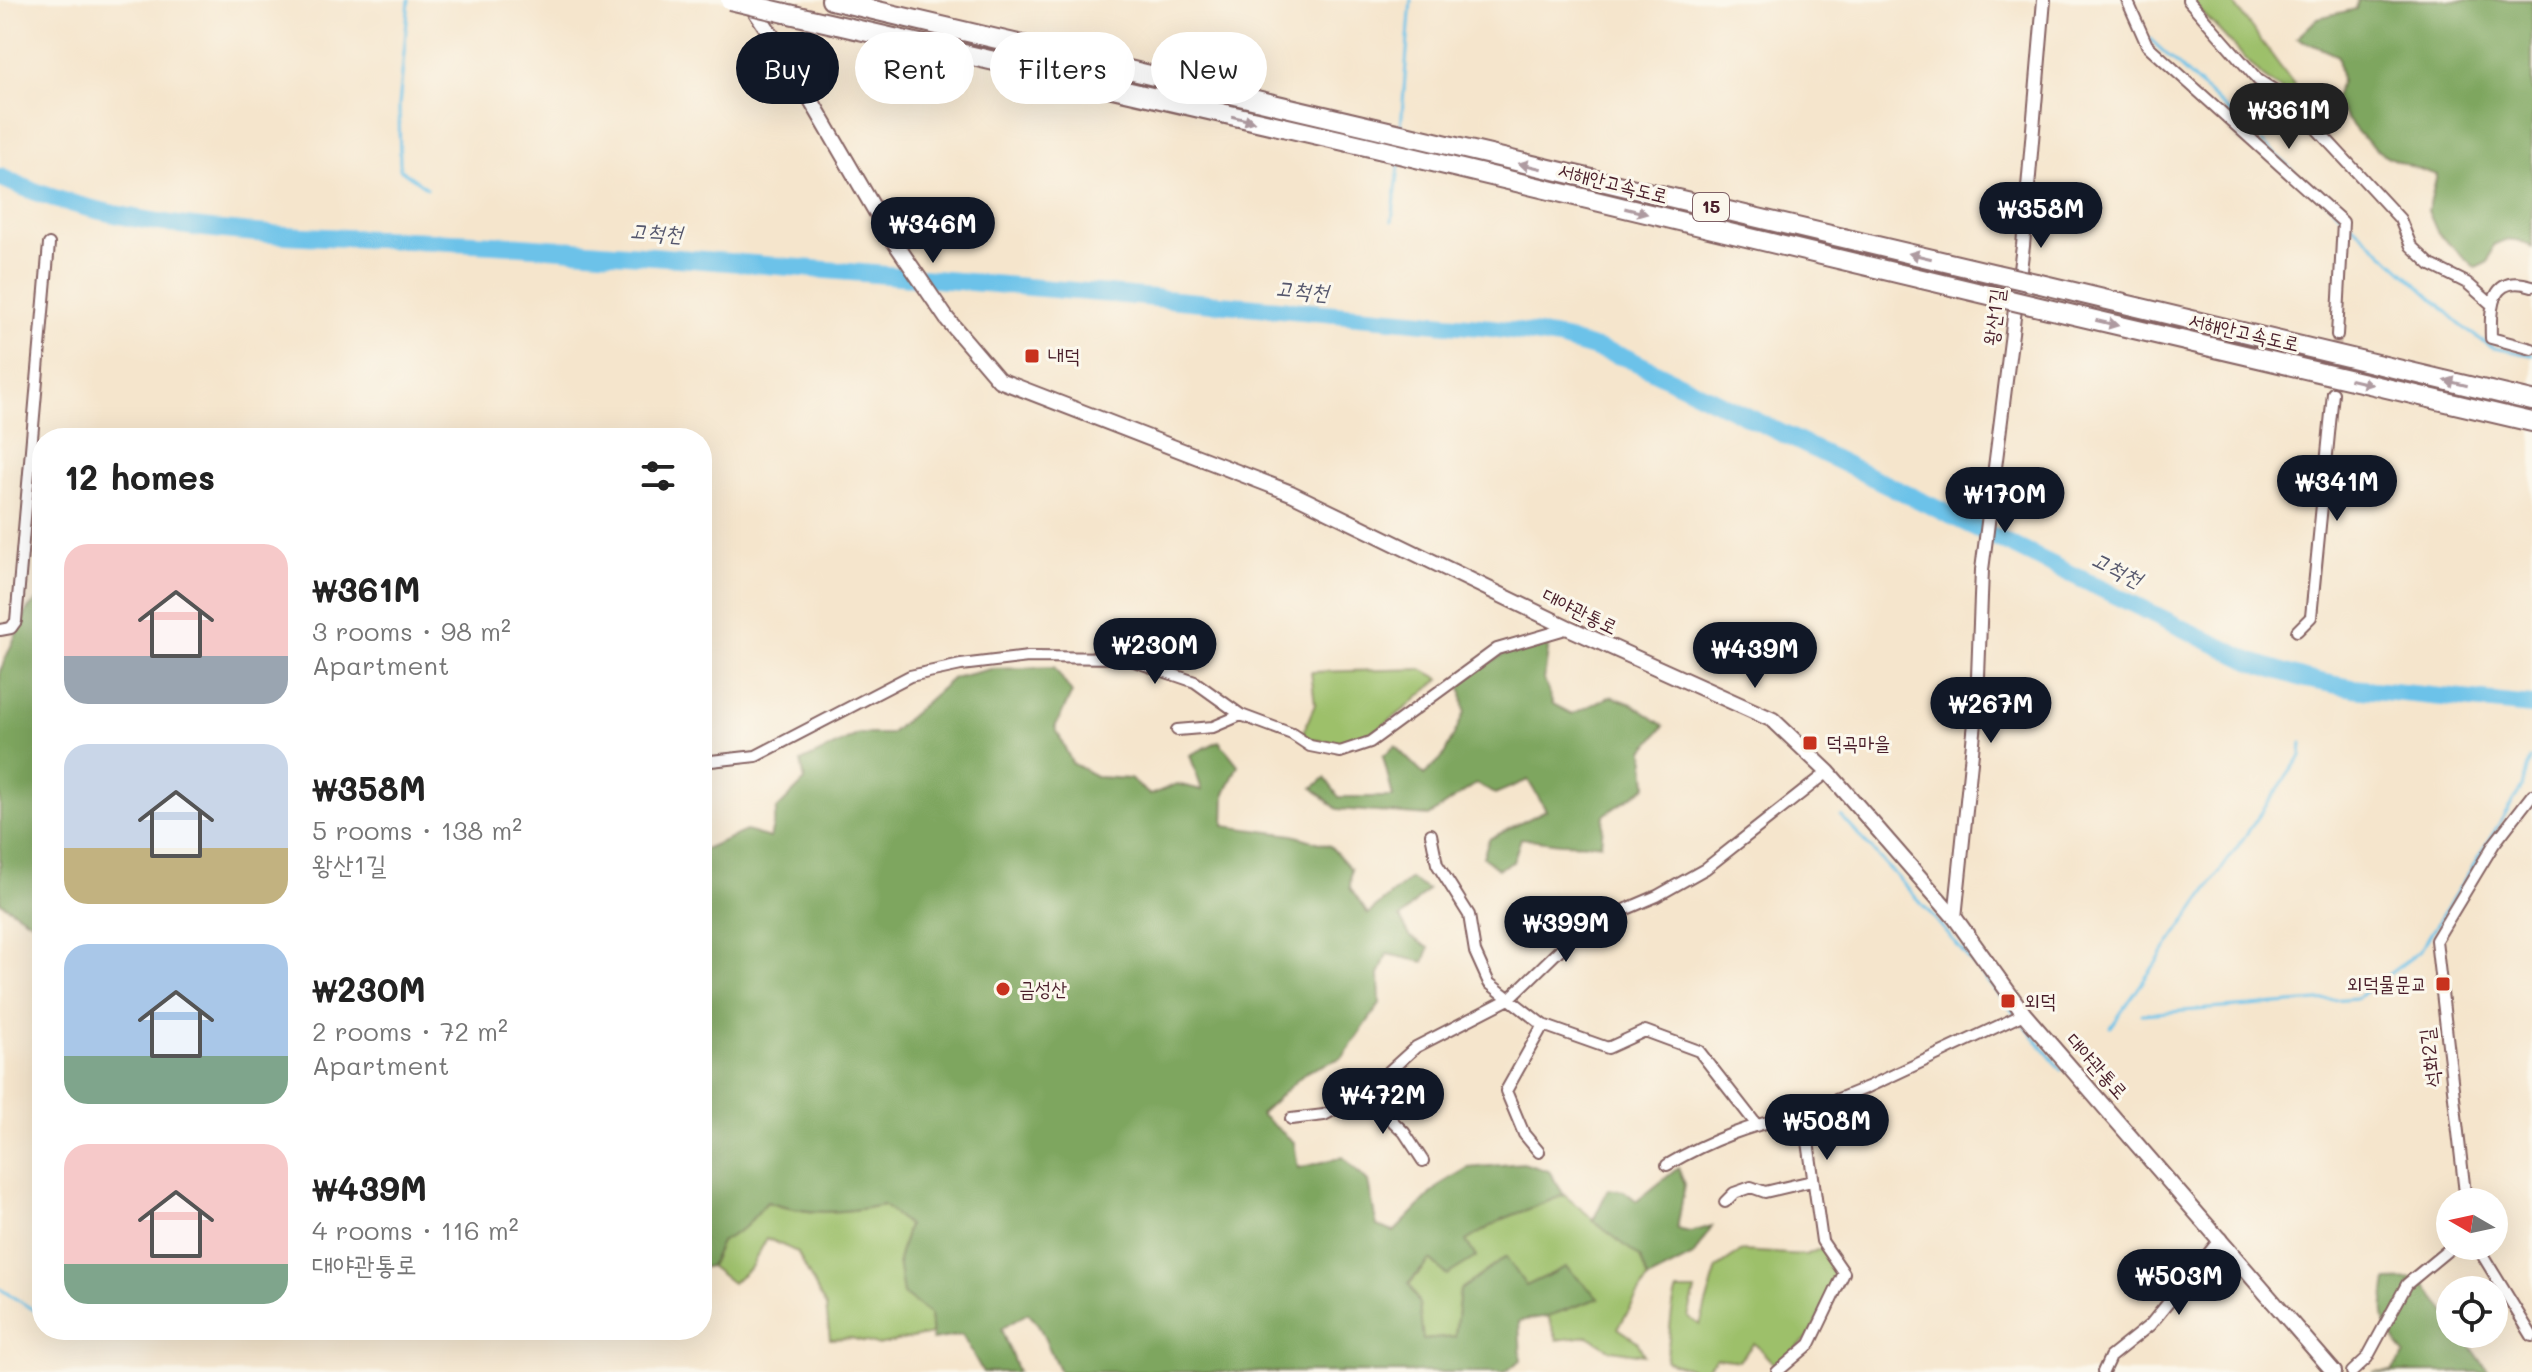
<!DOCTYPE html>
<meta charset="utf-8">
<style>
body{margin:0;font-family:Mali,"Poor Story",sans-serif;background:#f6f6f6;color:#222;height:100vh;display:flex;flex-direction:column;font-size:30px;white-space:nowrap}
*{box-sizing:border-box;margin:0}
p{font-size:26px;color:#767676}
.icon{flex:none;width:44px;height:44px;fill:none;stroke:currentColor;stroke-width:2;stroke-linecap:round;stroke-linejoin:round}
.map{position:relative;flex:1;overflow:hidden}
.details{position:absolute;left:32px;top:428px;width:680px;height:912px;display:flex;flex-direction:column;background:#fff;border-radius:32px;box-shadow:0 8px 32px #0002}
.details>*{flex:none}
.hud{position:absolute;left:736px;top:32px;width:760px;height:72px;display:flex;gap:16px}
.needle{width:52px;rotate:279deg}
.buttons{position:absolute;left:2436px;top:1188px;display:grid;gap:16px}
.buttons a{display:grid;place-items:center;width:72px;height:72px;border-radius:50%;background:#fff;box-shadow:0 8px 32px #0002;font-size:40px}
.price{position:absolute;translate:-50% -68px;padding:0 18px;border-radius:28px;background:#111827;color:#fff;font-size:26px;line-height:52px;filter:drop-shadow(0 2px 4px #0008)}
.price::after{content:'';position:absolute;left:50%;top:48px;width:24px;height:18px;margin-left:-12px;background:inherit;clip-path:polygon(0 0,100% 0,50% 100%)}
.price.active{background:#222;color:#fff}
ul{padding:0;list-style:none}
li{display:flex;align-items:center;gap:24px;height:200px;padding:0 32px}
li span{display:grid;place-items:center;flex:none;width:224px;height:160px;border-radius:24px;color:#555}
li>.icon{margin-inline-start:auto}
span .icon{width:96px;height:96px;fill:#fffc;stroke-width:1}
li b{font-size:34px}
h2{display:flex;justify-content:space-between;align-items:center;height:96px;padding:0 32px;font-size:34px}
.chip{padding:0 28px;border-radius:36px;background:#fff;box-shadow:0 8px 32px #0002;font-size:28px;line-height:72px}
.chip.active{background:#111827;color:#fff}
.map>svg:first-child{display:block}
.green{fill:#9dc06a;stroke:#74704a;stroke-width:2}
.forest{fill:#7ea65e;stroke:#646244;stroke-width:2}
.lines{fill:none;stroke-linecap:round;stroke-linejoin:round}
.stream{stroke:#6cc2e9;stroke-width:3}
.river{stroke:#6cc2e9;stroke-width:18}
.minor-tunnel{stroke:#d3bdac;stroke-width:10;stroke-dasharray:10 5;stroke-linecap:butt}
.minor-casing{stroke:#866463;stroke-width:14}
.tertiary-casing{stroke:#866463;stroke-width:16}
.secondary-casing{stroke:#866463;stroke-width:18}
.motorway-casing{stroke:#866463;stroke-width:22}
.minor{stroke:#fff;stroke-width:10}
.tertiary{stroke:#fff;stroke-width:12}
.secondary{stroke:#fff;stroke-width:14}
.motorway{stroke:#fff;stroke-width:18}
.motorway-bridge-casing{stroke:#866463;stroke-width:22;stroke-linecap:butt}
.motorway-bridge{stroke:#fff;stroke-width:18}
.oneway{fill:#ae9aa0}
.poi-dot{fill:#c8321e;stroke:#fbf7ec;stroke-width:3}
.labels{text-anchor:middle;stroke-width:6;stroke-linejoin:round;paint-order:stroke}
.shield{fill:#fbf7ec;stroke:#7f6065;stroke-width:2}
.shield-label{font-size:18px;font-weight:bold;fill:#4a1f2b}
.street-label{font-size:20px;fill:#4a1f2b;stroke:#fbf7ec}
.poi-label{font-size:20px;fill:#4a1f2b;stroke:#fbf7ec;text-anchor:start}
.water-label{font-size:22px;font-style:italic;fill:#56586e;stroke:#fbf7ec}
</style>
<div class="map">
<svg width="2532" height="1372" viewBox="0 0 2532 1372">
<rect width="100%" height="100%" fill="#fbf7ec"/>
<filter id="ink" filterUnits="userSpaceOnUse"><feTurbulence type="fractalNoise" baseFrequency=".0125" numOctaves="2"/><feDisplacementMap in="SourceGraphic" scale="16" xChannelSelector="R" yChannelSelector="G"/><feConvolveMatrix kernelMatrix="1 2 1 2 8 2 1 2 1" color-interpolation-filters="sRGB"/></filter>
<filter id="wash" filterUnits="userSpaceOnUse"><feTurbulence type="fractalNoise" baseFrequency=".006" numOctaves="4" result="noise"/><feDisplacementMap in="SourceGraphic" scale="32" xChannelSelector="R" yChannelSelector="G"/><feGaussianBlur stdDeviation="1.8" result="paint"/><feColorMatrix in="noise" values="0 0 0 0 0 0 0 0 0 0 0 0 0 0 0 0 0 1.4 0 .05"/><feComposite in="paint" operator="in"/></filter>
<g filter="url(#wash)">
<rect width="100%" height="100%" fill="#f5e5cc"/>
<path class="green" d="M2190,0H2231L2316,115L2263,77Z
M1422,669L1440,679C1400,712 1357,761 1302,735L1315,704L1311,672Z
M1564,1195L1640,1257L1648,1279L1618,1328L1637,1341L1644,1355L1611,1350L1588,1336L1557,1340L1548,1316L1599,1298L1526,1287L1506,1258L1460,1290L1455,1337L1422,1340L1419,1304L1409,1284L1430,1260L1447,1274L1466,1241L1503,1219Z
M767,1202C805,1216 844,1213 884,1205L908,1225L898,1261L930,1314L932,1334L877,1345L851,1338L830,1339L826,1307L797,1252L767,1238L751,1267L732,1283L710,1266L721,1241L745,1227Z
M1822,1248L1838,1279L1808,1338L1776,1366L1754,1343L1739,1361L1716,1358L1703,1372L1666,1361C1670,1343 1670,1304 1677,1291H1695L1688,1317L1700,1325L1717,1268L1742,1251L1805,1255Z"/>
<path class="forest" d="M2358,0H2532V248C2519,237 2508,238 2493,245L2488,262L2476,268L2438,234L2428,211L2437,175C2380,157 2368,151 2334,100L2341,81L2338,56L2297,38L2318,18L2356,9Z
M42,595V929L0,902V671L27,610Z
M1549,643L1544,680L1553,704L1572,714L1611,696L1632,704L1664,726L1644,750L1647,786L1604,815L1601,844L1560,843L1521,838L1513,862L1498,869L1483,857L1489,839L1546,810L1528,780L1495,794L1476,784L1429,816L1337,809L1313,788L1325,778L1339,797H1393L1383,756L1395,746L1424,775L1443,757L1465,712L1460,680L1506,653Z
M1054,667L1072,693L1055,727L1072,763L1098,777L1130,779L1150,795L1177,784L1202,790L1190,755L1219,741L1238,765L1225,794L1224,826L1293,835L1330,846L1351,869L1350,888L1368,914L1410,879L1428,890L1400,918L1410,936L1429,948L1424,962L1387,954L1379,975L1380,1004L1343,1057L1306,1072L1260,1114L1294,1142L1298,1168L1343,1157L1368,1182L1377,1226L1394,1232L1441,1184L1468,1168L1523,1163L1549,1171L1564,1195L1503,1219L1466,1241L1476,1257L1447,1275L1430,1260L1409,1283L1419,1304L1423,1340L1455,1337L1460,1290L1506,1257L1526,1286L1566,1267L1599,1298L1548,1316L1519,1321L1521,1360L1505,1372H1060L1038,1324L1028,1313L1001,1329L1018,1372H983L962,1335L932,1340L930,1314L903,1294L898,1261L908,1225L883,1205C844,1213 806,1216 767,1202L745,1227L721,1242L710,1266L702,1268V850L746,831L770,838L777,809L805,781L801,762L859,734H890L953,678L991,669Z
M1678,1168L1685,1184L1677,1229L1690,1232L1712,1226L1693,1256L1648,1279L1640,1257L1593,1221L1608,1189L1624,1191L1637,1201Z
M2421,1279L2450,1318V1334H2462L2489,1372H2373L2392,1371L2405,1354C2381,1325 2381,1316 2387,1280Z"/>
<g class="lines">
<path class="stream" d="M409,0L399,106L400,169L427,188
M2150,39L2244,126
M1401,128L1411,0
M2262,142L2469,332L2494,348L2532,355
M1392,221L1400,159
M1841,816L1931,914L2015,1014
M2142,1014L2357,998L2420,951L2522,787L2530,759
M2020,1020L2061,1070
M2111,1027L2301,756L2302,743
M0,1289L42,1315
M65,1330L75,1336"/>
<path class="river" d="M0,177C148,247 358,233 521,246C845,270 1169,299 1492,328L1559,338L1627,358L2252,662L2305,679L2353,688L2532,706"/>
</g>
</g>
<g filter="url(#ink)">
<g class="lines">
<path class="minor-tunnel" d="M2334,379L2337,335"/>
<defs>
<path id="minor" d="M2127,0L2147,45L2343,222L2337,335
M2188,0L2258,80L2290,100L2400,219L2411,246L2431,265L2467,283L2490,303
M2532,286C2490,273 2490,309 2491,338L2532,349
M0,630L11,628L16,621L49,244
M2297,631L2311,617L2333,393
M1177,730L1213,727L1241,715
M702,762L756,756L910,676L961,665L1028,657L1125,658L1195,682L1241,715L1292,734L1310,746L1340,752L1370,742L1497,649L1569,628
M1431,834L1437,864L1469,915L1475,952L1489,983L1543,1025L1608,1048L1645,1031L1699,1051L1756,1124
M1364,1094L1404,1132L1423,1161
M1291,1119L1324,1115L1364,1094L1416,1047L1509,999L1582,928L1657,896L1705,869L1828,772
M1539,1152L1524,1134L1506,1091L1543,1025
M1667,1165C1711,1139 1754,1124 1804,1113
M1725,1202L1734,1193L1751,1187L1765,1192L1812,1181
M2466,1202L2436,940L2494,844L2532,795
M2477,1246L2532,1336
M1777,1372L1810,1344L1844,1273L1822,1241L1804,1113L1868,1087L2024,1014
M2103,1372L2110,1357L2150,1325L2221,1238
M2352,1372L2367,1358L2407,1284L2453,1246"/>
<path id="tertiary" d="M1955,918L1977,703L1982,570L2023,246L2044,0"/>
<path id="secondary" d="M748,0L786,57L887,231L947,319L999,380L1291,493L1569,628L1773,720L1828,772L1955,918L2024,1014L2334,1372"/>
<path id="motorway" d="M831,0L1996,274
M785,13L1370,147L1993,296
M2036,283L2532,401
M2031,305L2532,422"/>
</defs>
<use href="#minor" class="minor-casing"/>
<use href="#tertiary" class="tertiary-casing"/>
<use href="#secondary" class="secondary-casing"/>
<use href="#motorway" class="motorway-casing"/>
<use href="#minor" class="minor"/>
<use href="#tertiary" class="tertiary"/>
<use href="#secondary" class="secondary"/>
<use href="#motorway" class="motorway"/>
<defs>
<path id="motorway-bridge" d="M730,0L785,13
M1996,274L2036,283
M1993,296L2031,305"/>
</defs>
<use href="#motorway-bridge" class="motorway-bridge-casing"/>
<use href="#motorway-bridge" class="motorway-bridge"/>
</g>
<defs><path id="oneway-solid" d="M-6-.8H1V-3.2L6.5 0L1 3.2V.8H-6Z" transform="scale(2)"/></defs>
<g class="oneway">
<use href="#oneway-solid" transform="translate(1243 119) rotate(13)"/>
<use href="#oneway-solid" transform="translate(1530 166) rotate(-167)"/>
<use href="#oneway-solid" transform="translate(1636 211) rotate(14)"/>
<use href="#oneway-solid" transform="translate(1920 256) rotate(-167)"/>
<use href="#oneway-solid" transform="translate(2107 323) rotate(13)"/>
<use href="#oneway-solid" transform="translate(2361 382) rotate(13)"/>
<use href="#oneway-solid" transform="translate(2456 383) rotate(-167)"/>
</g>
</g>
<g class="poi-dot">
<rect x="1024" y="348" width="16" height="16" rx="4"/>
<rect x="1802" y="735" width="16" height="16" rx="4"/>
<rect x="2435" y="976" width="16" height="16" rx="4"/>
<circle cx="1003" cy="989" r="8"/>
<rect x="2000" y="993" width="16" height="16" rx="4"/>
</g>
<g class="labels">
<rect class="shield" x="1693" y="193" width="36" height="28" rx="6"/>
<g class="shield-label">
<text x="1711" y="213">15</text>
</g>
<g class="street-label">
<text transform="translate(1613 183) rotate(14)" y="7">서해안고속도로</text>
<text transform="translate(1994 317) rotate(-83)" y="7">왕산1길</text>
<text transform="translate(2244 332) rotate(13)" y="7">서해안고속도로</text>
<text transform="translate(1580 611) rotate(26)" y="7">대야관통로</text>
<text transform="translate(2430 1058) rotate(-97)" y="7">석화2길</text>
<text transform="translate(2097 1066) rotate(48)" y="7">대야관통로</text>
</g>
<g class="poi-label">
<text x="1048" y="363">내덕</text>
<text x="1826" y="750">덕곡마을</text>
<text x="2427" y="991" text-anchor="end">외덕물문교</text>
<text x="1019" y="996">금성산</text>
<text x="2024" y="1008">외덕</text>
</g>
<g class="water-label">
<text transform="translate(656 232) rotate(4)" y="8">고척천</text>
<text transform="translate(1302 290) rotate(5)" y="8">고척천</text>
<text transform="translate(2117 569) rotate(26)" y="8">고척천</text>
</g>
</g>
</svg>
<div class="buttons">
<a><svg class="needle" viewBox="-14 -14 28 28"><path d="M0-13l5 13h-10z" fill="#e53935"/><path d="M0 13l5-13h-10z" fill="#767676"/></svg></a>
<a><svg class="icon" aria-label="locate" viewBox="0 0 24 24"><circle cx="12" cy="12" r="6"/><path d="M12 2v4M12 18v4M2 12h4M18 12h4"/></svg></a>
</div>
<b class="price active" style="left:2289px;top:151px">₩361M</b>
<b class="price" style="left:2041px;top:250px">₩358M</b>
<b class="price" style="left:933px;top:265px">₩346M</b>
<b class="price" style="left:2337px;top:523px">₩341M</b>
<b class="price" style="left:2005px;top:535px">₩170M</b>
<b class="price" style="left:1155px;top:686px">₩230M</b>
<b class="price" style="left:1755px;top:690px">₩439M</b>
<b class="price" style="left:1991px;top:745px">₩267M</b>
<b class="price" style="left:1566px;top:964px">₩399M</b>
<b class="price" style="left:1383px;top:1136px">₩472M</b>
<b class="price" style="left:1827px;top:1162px">₩508M</b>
<b class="price" style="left:2179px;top:1317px">₩503M</b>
<div class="hud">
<a class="chip active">Buy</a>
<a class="chip">Rent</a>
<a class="chip">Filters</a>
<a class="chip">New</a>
</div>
<section class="details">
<h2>12 homes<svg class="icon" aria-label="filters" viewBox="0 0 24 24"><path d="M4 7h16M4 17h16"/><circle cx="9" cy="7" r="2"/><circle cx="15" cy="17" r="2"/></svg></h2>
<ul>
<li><span style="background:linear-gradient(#f6c9c9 70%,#9aa5b1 0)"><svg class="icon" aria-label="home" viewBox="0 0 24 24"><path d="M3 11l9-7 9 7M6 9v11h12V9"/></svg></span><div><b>₩361M</b><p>3 rooms · 98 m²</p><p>Apartment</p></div></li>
<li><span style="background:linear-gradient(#c9d6e8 65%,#c2b280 0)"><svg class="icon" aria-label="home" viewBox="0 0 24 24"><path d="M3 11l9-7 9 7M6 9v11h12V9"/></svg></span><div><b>₩358M</b><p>5 rooms · 138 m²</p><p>왕산1길</p></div></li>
<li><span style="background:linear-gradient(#a9c7e8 70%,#7fa58c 0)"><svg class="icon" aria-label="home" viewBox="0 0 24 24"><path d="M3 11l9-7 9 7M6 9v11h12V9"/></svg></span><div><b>₩230M</b><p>2 rooms · 72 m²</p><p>Apartment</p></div></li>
<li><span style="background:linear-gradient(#f6c9c9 75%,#7fa58c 0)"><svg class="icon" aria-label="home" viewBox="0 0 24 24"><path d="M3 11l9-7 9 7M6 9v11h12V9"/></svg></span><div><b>₩439M</b><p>4 rooms · 116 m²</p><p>대야관통로</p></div></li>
</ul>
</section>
</div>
